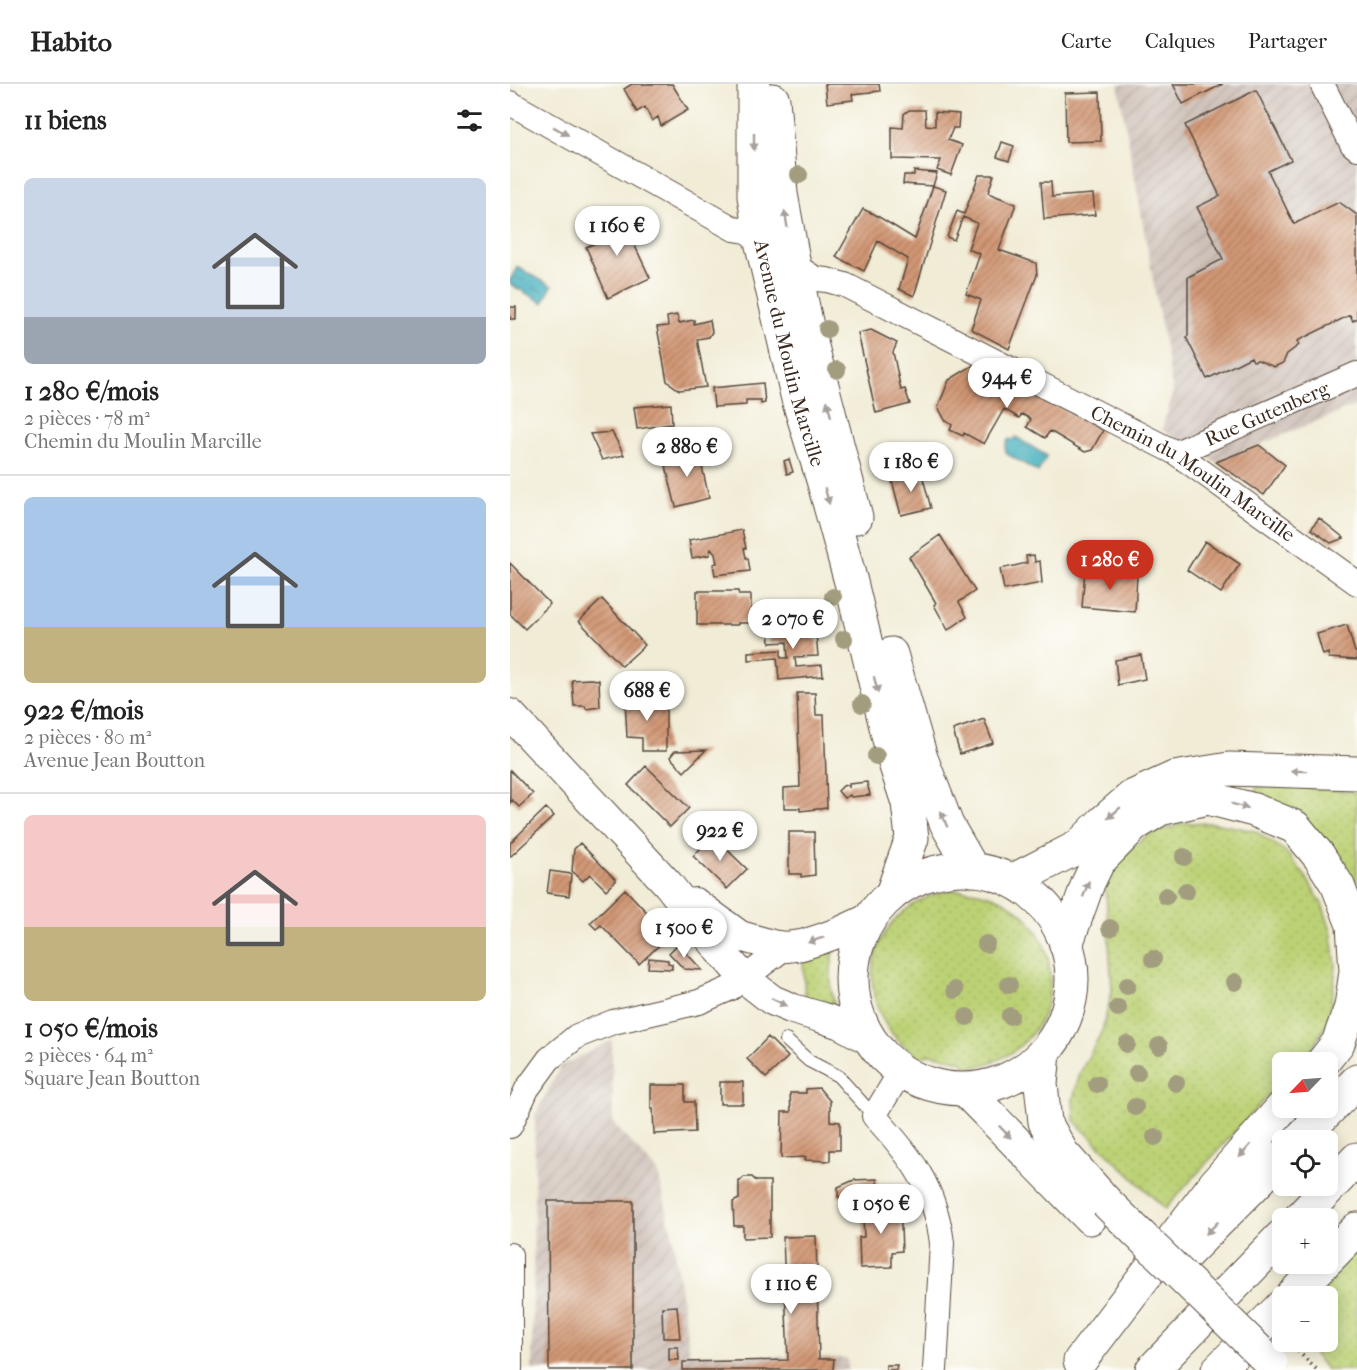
<!DOCTYPE html>
<html lang="fr">
<meta charset="utf-8">
<style>
body{margin:0;font-family:"IM FELL French Canon",serif;background:#f2f2f2;color:#222;height:100vh;display:flex;flex-direction:column;font-size:22px;white-space:nowrap}
*{box-sizing:border-box;margin:0}
p{font-size:20px;color:#767676}
.icon{flex:none;width:33px;height:33px;fill:none;stroke:currentColor;stroke-width:2;stroke-linecap:round;stroke-linejoin:round}
.map{position:relative;flex:1;overflow:hidden}
.panel{display:flex;flex-direction:column;background:#fff;width:510px}
.panel>*{flex:none}
.needle{width:39px;rotate:245deg}
.controls{position:absolute;left:762px;top:968px;display:grid;gap:12px}
.controls a{display:grid;place-items:center;width:66px;height:66px;border-radius:9px;background:#fff;box-shadow:0 3px 15px #0003;font-size:30px}
.price{position:absolute;translate:-50% -51px;padding:0 14px;border-radius:21px;background:#fff;color:#222;font-size:20px;line-height:39px;filter:drop-shadow(0 2px 3px #0008)}
.price::after{content:'';position:absolute;left:50%;top:36px;width:18px;height:14px;margin-left:-9px;background:inherit;clip-path:polygon(0 0,100% 0,50% 100%)}
.price.current{background:#c8321e;color:#fff}
ul{padding:0;list-style:none}
li{display:grid;align-content:center;gap:12px;height:318px;padding:0 24px}
li+li{border-top:2px solid #e0e0e0}
li span{display:grid;place-items:center;height:186px;border-radius:9px;color:#555}
li>.icon{margin-inline-start:auto}
span .icon{width:108px;height:108px;fill:#fffc;stroke-width:1}
li b{font-size:26px}
h2{display:flex;justify-content:space-between;align-items:center;height:72px;padding:0 24px;font-size:26px}
header{display:flex;align-items:center;gap:36px;box-sizing:border-box;height:84px;padding:0 30px;background:#fff;border-bottom:2px solid #e0e0e0}
header strong{font-size:28px}
nav{display:flex;gap:33px;margin-inline-start:auto;font-size:21px}
main{display:flex;flex:1;min-height:0}
.map>svg:first-child{display:block}
.industrial{fill:url(#industrial-furrows)}
.grass{fill:url(#grass-dots);stroke:#7c7e4a;stroke-width:1.5}
.water{fill:url(#water-ripples);stroke:#3e6c6e;stroke-width:1.5}
.building{fill:url(#building-hatch)}
.lines{fill:none;stroke-linecap:round;stroke-linejoin:round}
.service-casing{stroke:#56473a;stroke-width:14}
.minor-casing{stroke:#56473a;stroke-width:26}
.tertiary-casing{stroke:#56473a;stroke-width:32}
.secondary-casing{stroke:#56473a;stroke-width:35}
.motorway-casing{stroke:#56473a;stroke-width:35}
.path{stroke:#56473a;stroke-width:4;stroke-dasharray:1.5 4.5;stroke-linecap:butt}
.service{stroke:#fff;stroke-width:12}
.minor{stroke:#fff;stroke-width:24}
.tertiary{stroke:#fff;stroke-width:30}
.secondary{stroke:#fff;stroke-width:33}
.motorway{stroke:#fff;stroke-width:33}
.secondary-bridge-casing{stroke:#56473a;stroke-width:35;stroke-linecap:butt}
.secondary-bridge{stroke:#fff;stroke-width:33}
.tree{fill:#a29d7f}
.oneway{fill:#a79f9a}
.labels{text-anchor:middle;stroke-width:6;stroke-linejoin:round;paint-order:stroke}
.street-label{font-size:20px;fill:#3b2a1e;stroke:#fdfcf7}
</style>
<header>
<strong>Habito</strong>
<nav><a>Carte</a><a>Calques</a><a>Partager</a></nav>
</header>
<main>
<section class="panel">
<h2>11 biens<svg class="icon" aria-label="filters" viewBox="0 0 24 24"><path d="M4 7h16M4 17h16"/><circle cx="9" cy="7" r="2"/><circle cx="15" cy="17" r="2"/></svg></h2>
<ul>
<li><span style="background:linear-gradient(#c9d6e8 75%,#9aa5b1 0)"><svg class="icon" aria-label="home" viewBox="0 0 24 24"><path d="M3 11l9-7 9 7M6 9v11h12V9"/></svg></span><div><b>1 280 €/mois</b><p>2 pièces · 78 m²</p><p>Chemin du Moulin Marcille</p></div></li>
<li><span style="background:linear-gradient(#a9c7e8 70%,#c2b280 0)"><svg class="icon" aria-label="home" viewBox="0 0 24 24"><path d="M3 11l9-7 9 7M6 9v11h12V9"/></svg></span><div><b>922 €/mois</b><p>2 pièces · 80 m²</p><p>Avenue Jean Boutton</p></div></li>
<li><span style="background:linear-gradient(#f6c9c9 60%,#c2b280 0)"><svg class="icon" aria-label="home" viewBox="0 0 24 24"><path d="M3 11l9-7 9 7M6 9v11h12V9"/></svg></span><div><b>1 050 €/mois</b><p>2 pièces · 64 m²</p><p>Square Jean Boutton</p></div></li>
</ul>
</section>
<div class="map">
<svg width="847" height="1286" viewBox="0 0 847 1286">
<defs>
<pattern id="industrial-furrows" width="10" height="10" patternUnits="userSpaceOnUse" patternTransform="scale(1.5)"><rect width="10" height="10" fill="#cec1b9"/><path d="M-1 1l2-2M0 10L10 0M9 11l2-2" fill="none" stroke="#b2a69f"/></pattern>
<pattern id="grass-dots" width="8" height="8" patternUnits="userSpaceOnUse" patternTransform="scale(1.5)"><rect width="8" height="8" fill="#bcd175"/><path d="M2 2h.1M6 6h.1" fill="none" stroke="#a2b465" stroke-width="1.8" stroke-linecap="round"/></pattern>
<pattern id="water-ripples" width="26" height="14" patternUnits="userSpaceOnUse" patternTransform="scale(1.5)"><rect width="26" height="14" fill="#40aebd"/><path d="M2 4q2-2 4 0t4 0M15 11q2-2 4 0t4 0" fill="none" stroke="#378e99"/></pattern>
<pattern id="building-hatch" width="6" height="6" patternUnits="userSpaceOnUse" patternTransform="scale(1.5)"><rect width="6" height="6" fill="#d19775"/><path d="M-1 1l2-2M0 6l6-6M5 7l2-2" fill="none" stroke="#ab7b5f"/></pattern>
</defs>
<rect width="100%" height="100%" fill="#fdfcf7"/>
<filter id="ink" filterUnits="userSpaceOnUse"><feTurbulence type="fractalNoise" baseFrequency=".0167" numOctaves="2"/><feDisplacementMap in="SourceGraphic" scale="12" xChannelSelector="R" yChannelSelector="G"/><feConvolveMatrix kernelMatrix="1 2 1 2 8 2 1 2 1" color-interpolation-filters="sRGB"/></filter>
<filter id="wash" filterUnits="userSpaceOnUse"><feTurbulence type="fractalNoise" baseFrequency=".008" numOctaves="4" result="noise"/><feDisplacementMap in="SourceGraphic" scale="24" xChannelSelector="R" yChannelSelector="G"/><feGaussianBlur stdDeviation="1.35" result="paint"/><feColorMatrix in="noise" values="0 0 0 0 0 0 0 0 0 0 0 0 0 0 0 0 0 1.4 0 .05"/><feComposite in="paint" operator="in"/></filter>
<g filter="url(#wash)">
<rect width="100%" height="100%" fill="#f1ecd6"/>
<path class="industrial" d="M608,0H847V321L706,378L652,346L663,308Z
M102,956L103,1039L148,1088L163,1154L180,1270L337,1274L338,1286H22L25,1031L51,982Z"/>
<path class="grass" d="M752,700L847,708V810L746,710V704Z
M673,739H704L745,747L775,767L796,793L812,820L821,846L826,881L823,909L817,939L803,963L789,978H772V996L655,1125L564,1037L563,1015L570,989L592,947L602,907L596,810L590,795L636,752Z
M442,806C563,803 577,967 458,984L451,977L420,970L410,974C333,926 353,822 442,806Z
M325,864L321,884V904L325,924L295,917L293,874Z
M847,1164V1286H817L802,1268L790,1257H818V1212H801Z"/>
<path class="water" d="M7,183L42,202L33,219L0,200V196Z
M506,353L537,372L528,388L497,370C494,365 495,360 499,355L503,356Z"/>
<g id="blocks">
<path class="building" d="M122,0H162L178,26L151,42L148,33L142,37L135,23L127,28L114,5Z
M315,0H369L370,7L342,10L343,16L317,19Z
M663,0H713L673,20Z
M746,6L781,76L758,87L784,140L829,118L847,131V234L843,237L840,231L787,257L789,261L777,270L773,279L764,283L748,276L743,277L741,273L697,295L676,253L678,252V193L713,175L687,123L710,112L675,41Z
M590,8L591,57L556,58L555,9Z
M399,26H415L416,41L425,42V28L449,30L448,44H443L438,56L452,61L441,91L427,86L431,76L382,75V43L393,44L394,30Z
M492,58L504,62L499,77L487,73Z
M404,87L427,89L423,102L393,100L394,91H404Z
M469,91H484L478,109L506,120L489,166L526,179L527,191L499,265L461,245L471,216L456,210L470,170L458,165L467,139L453,133L444,156L437,153L447,127L454,130Z
M531,98H541L542,113L583,110L585,131L534,135Z
M423,102L436,106L404,212L389,205L398,175L368,157L354,187L326,173L353,125L361,129V128L405,155Z
M118,130L123,142L117,145L140,194L98,214L76,163L88,158L86,154L90,142Z
M0,223H6V235H0Z
M167,231L169,239L184,236V240L200,236L202,248L199,253L187,255L196,303L169,306L157,297L147,243L158,242L157,233Z
M361,246L387,259L383,268L391,306L395,305L400,320L366,329L348,249Z
M465,280L593,346L582,366L575,368L540,347L535,354L517,343L521,335L512,330L509,334L494,325L474,360L454,349L453,352L440,346L442,341L435,336L428,323L439,296Z
M253,299L255,319L251,320V316H236V321L204,323L202,304Z
M161,320L162,340L127,345L124,323Z
M102,348L114,371L92,376L80,350Z
M749,361L775,381L754,411L706,378Z
M188,365L199,414L166,423L154,374Z
M279,375L283,388L277,390L274,377Z
M411,387L421,424L391,431L381,393Z
M809,434L834,454L821,459L801,445Z
M232,446L236,464H234L236,474H238L240,487L205,491L203,480L207,479L205,470L201,465L199,471L182,474L179,456Z
M430,451L465,507L449,518L457,533L438,546L424,521L426,519L399,473Z
M695,457L730,480L711,509L677,486Z
M524,471L525,478L530,477L532,499L494,506L490,485L517,479L516,472Z
M0,479L40,520L15,545L0,530Z
M575,486L627,491L625,528L572,523Z
M187,507H228L229,511H241V539H228V541H187Z
M92,515L135,561L112,582L69,537Z
M305,538L308,572L285,573L286,583L312,581L313,592L269,596L267,574L238,576V568L271,566V574H278L277,558L260,559L259,542Z
M837,541L845,568H847V576L819,574L818,569L813,571L807,550Z
M631,571L635,595L608,601L605,576Z
M80,595L89,596L90,623L76,625L75,622H64L62,596Z
M287,609H305L306,631H314L317,724L290,727V724H274V704L290,703Z
M156,614V667H132V654L117,653L115,615Z
M474,635L483,659L450,670L443,646Z
M196,666L174,688L160,673L165,667Z
M136,682L179,724L160,743L118,701Z
M0,686L23,710L9,723L2,716L0,719Z
M357,698L360,711L341,713L340,711L334,714L328,707L333,702L336,701L339,703V700Z
M36,724L44,732L1,772L0,771V759Z
M279,748H304L305,791L291,793V790H279Z
M203,752L237,785L217,805L183,772Z
M70,759L106,796L96,806L80,790L73,797L62,787L64,765Z
M40,787L61,790L59,812L37,809Z
M115,805L159,852L129,880L91,841L86,845L80,839Z
M168,860L192,886L174,885L159,869Z
M139,874L158,876V879L162,880V885L138,884Z
M258,953L278,973L256,994L237,975Z
M210,998H233V1020H210Z
M141,1001H175V1018H184L185,1048L144,1050L143,1025H141Z
M309,1004L320,1017V1037L330,1038V1066H320V1077L295,1076L296,1073L271,1074L272,1028H281L280,1009H296V1005Z
M234,1093H242L246,1097H260V1153L233,1154V1142H224L223,1118L229,1115V1097H230Z
M367,1095V1111L328,1113V1103L344,1096Z
M38,1117H123V1286H39Z
M390,1118L392,1167L382,1168V1183L350,1184L349,1153H354L353,1132L357,1133V1120Z
M306,1152L309,1275H324L323,1286H173V1278L278,1276L273,1153Z
M167,1222L170,1254H153L152,1223Z
M159,1263H168L169,1276H159Z
M376,1281H387L386,1286H376Z"/>
</g>
</g>
<g filter="url(#ink)">
<use href="#blocks" fill-opacity="0" stroke="#56473a" stroke-width="1.5"/>
<g class="lines">
<defs>
<path id="service" d="M276,956L299,977L328,992L364,1032"/>
<g id="minor">
<path d="M812,0L842,60L847,64"/>
<path d="M0,19L224,145L236,147L251,157"/>
<path id="s1" d="M284,181L306,195L317,196L335,201L666,369L847,499"/>
<path id="s2" d="M666,369L847,290"/>
<path d="M391,987L364,1032C401,1072 425,1103 432,1159L425,1286"/>
<path d="M0,1042L17,1005L39,975L67,952L103,938L189,918L221,904L276,863"/>
<path d="M0,1171V1286"/>
</g>
<path id="tertiary" d="M0,630L158,800L208,864L234,894L262,916L283,925L310,933L331,940L360,956
M185,819L230,852L262,861L276,863L292,861L311,855L330,848L360,834"/>
<g id="secondary">
<path id="s3" d="M244,0V112L251,157L288,315L313,396L341,498L384,676L398,719L402,754L382,810"/>
<path d="M263,16L271,110L284,181L298,247L346,433"/>
<path d="M381,570L411,674L437,741L463,786"/>
<circle cx="452" cy="895" r="110"/>
<path d="M534,969L531,1000L535,1038L552,1069L596,1118"/>
<path d="M455,1006L580,1134"/>
</g>
<path id="motorway" d="M502,797L568,763L592,739L622,713L664,694L719,685L847,689
M556,861L578,799L588,778L624,741L650,725L698,714L744,726L785,743L809,772L828,802L843,841L846,887L841,923L828,959L813,978
M789,1056L847,997
M790,1134L847,1075
M818,1175L847,1145
M664,1182L772,1073
M782,1212L814,1179
M570,1277L705,1100L773,1023
M642,1286L772,1152
M708,1286L772,1222"/>
</defs>
<use href="#service" class="service-casing"/>
<use href="#minor" class="minor-casing"/>
<use href="#tertiary" class="tertiary-casing"/>
<use href="#secondary" class="secondary-casing"/>
<use href="#motorway" class="motorway-casing"/>
<path class="path" d="M788,1267L807,1286"/>
<use href="#service" class="service"/>
<use href="#minor" class="minor"/>
<use href="#tertiary" class="tertiary"/>
<use href="#secondary" class="secondary"/>
<use href="#motorway" class="motorway"/>
<defs>
<path id="secondary-bridge" d="M596,1118L761,1279"/>
</defs>
<use href="#secondary-bridge" class="secondary-bridge-casing"/>
<use href="#secondary-bridge" class="secondary-bridge"/>
</g>
<g class="tree">
<circle cx="289" cy="91" r="9"/>
<circle cx="317" cy="245" r="9"/>
<circle cx="327" cy="286" r="9"/>
<circle cx="323" cy="513" r="9"/>
<circle cx="334" cy="555" r="9"/>
<circle cx="352" cy="620" r="9"/>
<circle cx="366" cy="672" r="9"/>
<circle cx="674" cy="773" r="9"/>
<circle cx="676" cy="807" r="9"/>
<circle cx="656" cy="812" r="9"/>
<circle cx="600" cy="844" r="9"/>
<circle cx="476" cy="860" r="9"/>
<circle cx="643" cy="875" r="9"/>
<circle cx="725" cy="898" r="9"/>
<circle cx="499" cy="901" r="9"/>
<circle cx="617" cy="902" r="9"/>
<circle cx="445" cy="906" r="9"/>
<circle cx="608" cy="924" r="9"/>
<circle cx="500" cy="932" r="9"/>
<circle cx="457" cy="933" r="9"/>
<circle cx="617" cy="960" r="9"/>
<circle cx="649" cy="962" r="9"/>
<circle cx="627" cy="989" r="9"/>
<circle cx="666" cy="999" r="9"/>
<circle cx="587" cy="1000" r="9"/>
<circle cx="625" cy="1023" r="9"/>
<circle cx="645" cy="1053" r="9"/>
</g>
<defs><path id="oneway-solid" d="M-6-.8H1V-3.2L6.5 0L1 3.2V.8H-6Z" transform="scale(1.5)"/></defs>
<g class="oneway">
<use href="#oneway-solid" transform="translate(51 47) rotate(29)"/>
<use href="#oneway-solid" transform="translate(244 58) rotate(90)"/>
<use href="#oneway-solid" transform="translate(276 135) rotate(-100)"/>
<use href="#oneway-solid" transform="translate(319 325) rotate(-104)"/>
<use href="#oneway-solid" transform="translate(317 412) rotate(74)"/>
<use href="#oneway-solid" transform="translate(366 601) rotate(76)"/>
<use href="#oneway-solid" transform="translate(789 687) rotate(-179)"/>
<use href="#oneway-solid" transform="translate(730 722) rotate(15)"/>
<use href="#oneway-solid" transform="translate(604 729) rotate(139)"/>
<use href="#oneway-solid" transform="translate(434 735) rotate(-112)"/>
<use href="#oneway-solid" transform="translate(576 805) rotate(-70)"/>
<use href="#oneway-solid" transform="translate(306 856) rotate(162)"/>
<use href="#oneway-solid" transform="translate(269 918) rotate(26)"/>
<use href="#oneway-solid" transform="translate(495 1048) rotate(46)"/>
<use href="#oneway-solid" transform="translate(735 1067) rotate(132)"/>
<use href="#oneway-solid" transform="translate(702 1144) rotate(135)"/>
</g>
</g>
<g class="labels">
<g class="street-label">
<text dy="7" stroke="none"><textPath href="#s3" startOffset="273">Avenue du Moulin Marcille</textPath></text>
<text dy="7" stroke="none"><textPath href="#s2" startOffset="99">Rue Gutenberg</textPath></text>
<text dy="7" stroke="none"><textPath href="#s1" startOffset="452">Chemin du Moulin Marcille</textPath></text>
</g>
</g>
</svg>
<div class="controls">
<a><svg class="needle" viewBox="-14 -14 28 28"><path d="M0-13l5 13h-10z" fill="#e53935"/><path d="M0 13l5-13h-10z" fill="#767676"/></svg></a>
<a><svg class="icon" aria-label="locate" viewBox="0 0 24 24"><circle cx="12" cy="12" r="6"/><path d="M12 2v4M12 18v4M2 12h4M18 12h4"/></svg></a>
<a>+</a>
<a>−</a>
</div>
<b class="price" style="left:107px;top:173px">1 160 €</b>
<b class="price" style="left:497px;top:325px">944 €</b>
<b class="price" style="left:177px;top:394px">2 880 €</b>
<b class="price" style="left:401px;top:409px">1 180 €</b>
<b class="price current" style="left:600px;top:507px">1 280 €</b>
<b class="price" style="left:283px;top:566px">2 070 €</b>
<b class="price" style="left:137px;top:638px">688 €</b>
<b class="price" style="left:210px;top:778px">922 €</b>
<b class="price" style="left:174px;top:875px">1 500 €</b>
<b class="price" style="left:371px;top:1151px">1 050 €</b>
<b class="price" style="left:281px;top:1231px">1 110 €</b>
</div>
</main>
